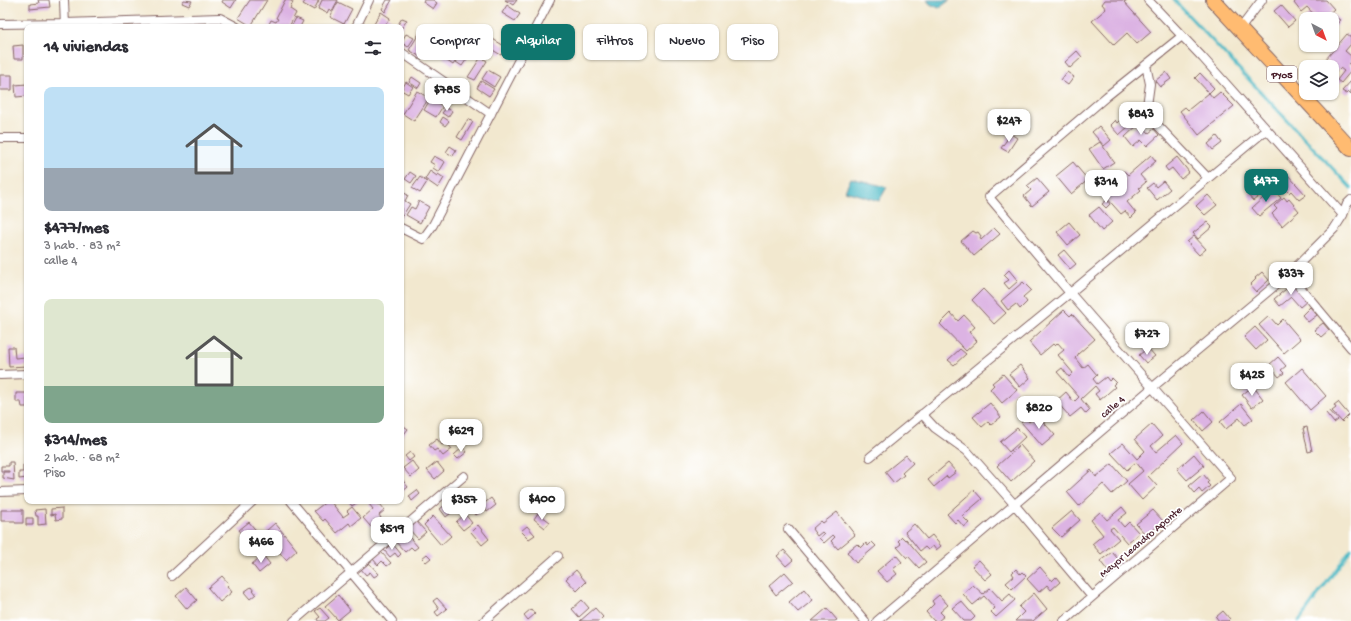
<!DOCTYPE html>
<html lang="es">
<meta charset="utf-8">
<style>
body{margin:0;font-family:"Gochi Hand",sans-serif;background:#f2f2f3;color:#2b2b33;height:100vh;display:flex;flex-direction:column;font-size:15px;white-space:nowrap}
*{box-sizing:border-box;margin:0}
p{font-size:13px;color:#7c7c81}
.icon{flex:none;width:22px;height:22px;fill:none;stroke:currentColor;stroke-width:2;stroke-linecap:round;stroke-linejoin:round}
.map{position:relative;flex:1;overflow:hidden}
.side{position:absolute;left:24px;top:24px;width:380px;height:480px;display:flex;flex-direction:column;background:#fff;border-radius:8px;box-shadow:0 1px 3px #0004}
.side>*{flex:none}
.hud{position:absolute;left:416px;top:24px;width:380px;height:36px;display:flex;gap:8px}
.needle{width:26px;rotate:139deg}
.tools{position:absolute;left:1299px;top:12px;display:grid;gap:8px}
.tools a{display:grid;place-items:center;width:40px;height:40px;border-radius:8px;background:#fff;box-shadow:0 1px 3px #0004;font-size:20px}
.price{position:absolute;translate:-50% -34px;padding:0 9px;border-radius:8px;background:#fff;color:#222;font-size:13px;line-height:26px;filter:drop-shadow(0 1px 2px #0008)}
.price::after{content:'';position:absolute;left:50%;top:24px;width:12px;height:9px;margin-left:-6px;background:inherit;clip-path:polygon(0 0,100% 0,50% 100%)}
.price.current{background:#0f766e;color:#fff}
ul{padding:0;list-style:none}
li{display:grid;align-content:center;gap:8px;height:212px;padding:0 20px}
li span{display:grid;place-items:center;height:124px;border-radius:8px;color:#555}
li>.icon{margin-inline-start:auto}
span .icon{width:72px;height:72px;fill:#fffc;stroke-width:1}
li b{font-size:17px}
h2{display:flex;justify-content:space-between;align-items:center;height:48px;padding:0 20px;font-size:17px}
.tag{padding:0 14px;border-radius:8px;background:#fff;box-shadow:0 1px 3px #0004;font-size:14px;line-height:36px}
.tag.current{background:#0f766e;color:#fff}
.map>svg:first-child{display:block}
.water{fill:#4ab8c4;stroke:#4a6c78}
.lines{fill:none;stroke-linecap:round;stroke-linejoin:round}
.stream{stroke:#4ab8c4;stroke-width:3}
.building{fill:#dcb3e3}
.street-casing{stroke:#856564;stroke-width:10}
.highway-casing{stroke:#856564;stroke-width:16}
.street{stroke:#fff;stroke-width:8}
.highway{stroke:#ffbb71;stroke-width:14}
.labels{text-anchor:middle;stroke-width:3.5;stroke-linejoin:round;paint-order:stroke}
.shield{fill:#fff;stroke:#80626b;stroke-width:1}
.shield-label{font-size:10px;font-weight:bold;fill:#4a1f2b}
.street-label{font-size:11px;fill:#4a1f2b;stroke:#fff}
</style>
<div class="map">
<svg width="1351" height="621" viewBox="0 0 1351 621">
<rect width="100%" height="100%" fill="#fff"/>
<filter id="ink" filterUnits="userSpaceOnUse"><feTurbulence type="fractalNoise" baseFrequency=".025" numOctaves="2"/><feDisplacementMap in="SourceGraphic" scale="8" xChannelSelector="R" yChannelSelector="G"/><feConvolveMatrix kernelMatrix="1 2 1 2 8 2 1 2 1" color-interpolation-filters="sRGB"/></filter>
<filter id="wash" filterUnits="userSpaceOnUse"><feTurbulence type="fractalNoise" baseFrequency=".012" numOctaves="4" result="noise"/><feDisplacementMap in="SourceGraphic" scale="16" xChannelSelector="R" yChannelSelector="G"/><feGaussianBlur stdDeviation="0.9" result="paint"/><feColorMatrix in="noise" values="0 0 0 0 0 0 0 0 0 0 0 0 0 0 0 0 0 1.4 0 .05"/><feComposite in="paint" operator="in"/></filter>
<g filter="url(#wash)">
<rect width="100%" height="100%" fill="#f2e8cf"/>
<path class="water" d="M927,0H950L939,8L930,4Z
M851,178L887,187L879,201L845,191Z"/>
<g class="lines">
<path class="stream" d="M1174,0L1351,188
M1299,621L1351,549"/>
</g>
<g id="blocks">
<path class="building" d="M38,0H49L50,7L30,9V4L39,3Z
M184,0L192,1L189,6L182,3Z
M223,0H236L231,8L222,2Z
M250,0H267L251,26L238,18Z
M285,0H289L293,2L290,9L296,13L289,27L268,26L271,20L276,22L278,19L276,18Z
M306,0H319L314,10L303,4Z
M322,0H338L332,11L329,9L327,13L318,9Z
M387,0H392L385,12L382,9Z
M424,0H433L437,3L433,9L423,2Z
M505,0H517L513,5Z
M1105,0H1127L1124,2L1151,32L1137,44L1127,33L1114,45L1092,21L1106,9L1102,4Z
M1297,0H1326L1334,9L1323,19H1318L1307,7L1301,12L1294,3Z
M338,2L352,9L344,24L330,17Z
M507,5L520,14L515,21L502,13Z
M1281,5L1295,21L1288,27L1274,11Z
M381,12L390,18L384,27H380L374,24Z
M1311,13L1317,19H1306V23L1303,20Z
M1330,13L1340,20L1332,31V19H1326Z
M296,18L303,21L300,27H291Z
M402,18L407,20L401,29V27L397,26Z
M460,28L468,36L458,45L450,38Z
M473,30L476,32L473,38L469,35Z
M420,32L424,35L426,32L432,35L419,56L409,50Z
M406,34L414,38L408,47L401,42Z
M1347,34L1351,37V44L1345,51L1351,56V63L1349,64L1351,66V71L1341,83L1337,80L1344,71L1340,68L1337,71L1331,67L1333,65L1326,59Z
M486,35L506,47L501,55L481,43Z
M453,43L463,50L453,65L443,58Z
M468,43L475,47L462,66L456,62Z
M23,45V59H14L13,46Z
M1077,51L1082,57L1070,68L1065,62Z
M481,57L487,61L475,80L468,77Z
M488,70L500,77L494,87L482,79Z
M1067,72L1074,77L1068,85L1061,80Z
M1166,72L1171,79L1160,87L1155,81Z
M1200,73L1214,88L1209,93L1195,78Z
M0,75H12V90H0Z
M412,77L421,83L418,88L409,82Z
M481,81L494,89L489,96L477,88Z
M1351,81V94L1349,92L1347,94L1342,91Z
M406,82L413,87L408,94L401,90Z
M27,84V96L16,97L15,85Z
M417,91L429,98L414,121L403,114Z
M1220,92L1234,106L1199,135L1180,111L1185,107L1188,110L1209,93L1213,98Z
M431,98L443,106L436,117L424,110Z
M446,108L452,111L448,117L442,113Z
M1133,109L1140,117L1130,126L1121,116L1126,111L1128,113Z
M443,117L449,121L445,126L440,122Z
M1122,118L1129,126L1119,135L1110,125L1115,120L1117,123Z
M468,119L473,122L462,140L457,137Z
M1140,123L1149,133L1154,129L1159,135L1147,146L1141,140L1133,147L1125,137Z
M1099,126L1111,140L1104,146L1092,132Z
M1011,134L1017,138L1008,152L1001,148Z
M1217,136L1222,143L1213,150L1208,144Z
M1100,142L1114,162L1103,169L1089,149Z
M450,146L456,150L453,156L446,152Z
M1151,155L1156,161L1140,175L1146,182L1139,188L1141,190L1127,202L1136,213L1131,218L1125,211L1121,214L1105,196L1126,180L1121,174L1124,171L1128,175Z
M434,156L445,162L439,172L433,168L435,165L430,162Z
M1177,157L1189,172L1181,179L1172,168L1168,171L1165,167Z
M1073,162L1088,180L1071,194L1056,176Z
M430,171L437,176L438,174L444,178L438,188L425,179Z
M410,172L416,176L411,183L405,179Z
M1287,174L1306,195L1299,200L1291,191L1289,193L1278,181Z
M420,177L427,182L420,193L412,188Z
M1037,178L1049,192L1032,206L1024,196L1031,190L1027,186Z
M1163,181L1170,189L1157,200L1147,188L1153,183L1156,187Z
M1258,186L1263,193L1253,201L1248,195Z
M1273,189L1281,198L1259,216L1252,208Z
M402,192L408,195L405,201L410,204L401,218Z
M1208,195L1217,205L1205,215L1196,206Z
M1284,197L1287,201L1289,199L1299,211L1282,226L1272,214L1277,209L1274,206Z
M1107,200L1110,204L1106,208L1102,204Z
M419,201L429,207L420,223L406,215L411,207L415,209Z
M1099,207L1112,222L1102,231L1089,215Z
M1069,222L1080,235L1068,245L1057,232Z
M1207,222L1212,227L1198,239L1193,233Z
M994,228L1000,234L974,256L961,241L973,231L976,233L978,232L981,236L980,238L981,240Z
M1194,236L1206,249L1199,255L1187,242Z
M1064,250L1076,264L1070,269L1058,255Z
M1009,270L1018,281L1009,289L1004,283L1009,280L1004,275Z
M1262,272L1269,280L1256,292L1250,285L1256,279L1255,278Z
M1023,282L1031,290L1023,297L1027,302L1020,309L1016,304L1008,310L1001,301Z
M1292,284L1307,301L1300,307L1291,297L1280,306L1274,299Z
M983,289L1006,313L994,324L972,300Z
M1310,307L1317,315L1308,322L1302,315Z
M1064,310L1070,316L1072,314L1095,339L1078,354V355L1075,358L1083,368L1088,364L1097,375L1093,379L1097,384L1106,377L1109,381L1112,378L1116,382L1113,385L1115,387L1100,400L1095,394L1099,391L1095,386L1081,399L1090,410L1086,414L1081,408L1070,417L1056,401L1066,392L1074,402L1079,397L1057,372L1062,368L1069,377L1073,373L1058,355L1064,350L1058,343L1055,346L1053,344L1040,355L1029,342Z
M951,313L958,321L964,315L975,327L969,332L977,341L966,351L940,324Z
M1269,316L1277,325L1283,319L1300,339L1284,353L1259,325Z
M1323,323L1329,330L1321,337L1314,330Z
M1255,327L1267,340L1256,350L1244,337Z
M8,347H14L15,358L26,357L27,366L9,367Z
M1148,348L1155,356L1146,363L1139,355Z
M960,349L966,354L954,365L948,360Z
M1278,357L1286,366L1281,370L1284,373L1279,377L1269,365Z
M1020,365L1030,378L1020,387L1009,374Z
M1302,368L1326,396L1310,410L1286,382Z
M1003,374L1017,390L1002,403L990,389L994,385L992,383Z
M1253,386L1263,399L1252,408L1242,395Z
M16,393H27V407H22L21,402H16Z
M1338,402L1349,415L1342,422L1332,411L1336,408L1334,405Z
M990,403L1001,417L991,425L988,422L982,427L973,417Z
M1241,404L1253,419L1245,425L1239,418L1226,429L1220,422Z
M1329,410L1338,420L1334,423L1326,413Z
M1204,411L1213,422L1203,431L1194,420Z
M1037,415L1055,435L1042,446L1021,422L1026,418L1029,422Z
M401,424L408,429L401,438Z
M1152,424L1162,436L1151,446L1156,452L1176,435L1183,443L1148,476L1157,486L1142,500L1128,484L1143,471L1136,462L1127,470L1111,453L1123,443L1137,459L1145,451L1135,439Z
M1307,427L1312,451L1308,452L1303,428Z
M1017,428L1025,437L1009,452L1000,442Z
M437,439L442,445L446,442L452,449L443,456L437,449L434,451L429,445Z
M1020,445L1034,461L1011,482L997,466Z
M463,447L467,452L458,459L454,455Z
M410,452L414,457L409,461L405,456Z
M1194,454L1204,466L1187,480L1177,469Z
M906,455L913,463L902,473L904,475L894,483L885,472Z
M412,461L419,470L411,477L403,468Z
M9,462H13L14,480L3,478V472H9V471H1V466H9Z
M437,462L444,471L435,479L427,470Z
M948,463L956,472L948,478L947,476L934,487L928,480Z
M1112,464L1127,481L1112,494L1103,484L1079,506L1067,492L1091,470L1096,477Z
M23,465H27V478L19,479V472H23Z
M1203,474L1209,481L1207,483L1210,486L1202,493L1199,489L1195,493L1189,486Z
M401,478L408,487L402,492L401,490Z
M417,490L420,494L412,501L409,496Z
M974,490L982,499L962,516L969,523L964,527L958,520L955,523L947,514Z
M491,498L496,505L487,512L482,505Z
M327,501H330L343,517L349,513L347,511L352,507L361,518L351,526L349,523L337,533L325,519L323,521L314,511Z
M348,501H359L352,506Z
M372,501H376L379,505L380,504L385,510L379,515L381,518L371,527L363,518L373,509L369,504Z
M445,505L451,513L446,517L440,509Z
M477,505L482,510L476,515L472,509Z
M1122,507L1127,513L1118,520L1124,527L1129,522L1139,533L1127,543L1113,527L1110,529L1119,539L1101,554L1092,544L1103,535L1091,520L1100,512L1107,520Z
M62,508V519L56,520L55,514L51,515V509Z
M45,509L46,524L38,525V516H36L35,510Z
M1,510H23V523H15V521H1Z
M1153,510L1163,521L1147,536L1136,524Z
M1072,511L1080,520L1061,537L1052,528Z
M837,512L855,535L838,549L831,541L835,537L833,535L824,543L819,538L824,534L822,532L817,536L812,529L821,521L823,523Z
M538,513L550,522L545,528L534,519Z
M465,514L472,523L463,530L456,522Z
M433,516L451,536L441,545L424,525Z
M26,518H33V525H26Z
M415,520L426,532L418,539L407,527Z
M249,522L259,534L255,536L257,539L251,544L239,530Z
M275,523L297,550L286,560L274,546L276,544L266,531Z
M914,524L927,539L932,535L941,546L936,550L933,546L928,550L925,547L920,551L905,532Z
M478,525L489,539L482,545L471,532Z
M527,526L535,535L529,539L521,531Z
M404,531L418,547L414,550L411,547L405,552L394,540Z
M902,537L905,540L906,539L926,562L919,568L908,556L907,558L897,547L901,544L898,541Z
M872,542L876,546L856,563L847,552L857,544L861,548L866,543L868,546Z
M392,543L401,554L398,557L395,553L390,557L384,550Z
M784,550L793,560L786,566L777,556Z
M381,552L391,563L387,566L382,561L378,565L373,559Z
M1112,552L1123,565L1111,575L1100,561Z
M427,554L431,558L426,562L422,558Z
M263,555L270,564L259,573L252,564Z
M896,555L902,562L893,569L897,574L887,582L877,571Z
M979,560L992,574L985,580L972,566Z
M369,563L379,574L374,577L370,572L366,575L361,569Z
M1040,567L1052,581L1056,577L1060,582L1051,590L1047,585L1039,592L1027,579Z
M1016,569L1020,574L1022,572L1026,576L1012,589L1006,583L1014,576L1012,573Z
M576,570L586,582L577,591L566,579Z
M785,572L793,581L776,595L769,586Z
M222,576L229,584L227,586L232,592L220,602L208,588Z
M973,585L983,594L990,588L1002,601L1010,594L1015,600L996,617L991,612L995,608L984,596L973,605L963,594Z
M186,587L197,600L187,609L176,596Z
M251,587L256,594L250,599L244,592Z
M804,589L813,600L798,612L789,602Z
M1034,593L1047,609L1033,621H1015L1024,612L1019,607Z
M338,595L350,610L338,620L325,606Z
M939,595L948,605L940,612L944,616L938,621H934L926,612L934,604L932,601Z
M437,598L447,609L438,616L435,612L439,609L433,601Z
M582,600L589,608L579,617L572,609Z
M961,601L975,617L971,621H964L952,608Z
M320,608L329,618L325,621H318L317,619L320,617L315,611Z
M595,608L603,617L599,621H580Z
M827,608L837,620L835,621H812Z
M531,609L535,614L528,620L524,615Z
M1223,611L1230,619L1228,621H1219L1216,617Z"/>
</g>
</g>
<g filter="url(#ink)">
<use href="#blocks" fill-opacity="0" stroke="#856564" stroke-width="1"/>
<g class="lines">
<defs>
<path id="street" d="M64,0L65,27
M1148,0L1203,58L1343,215
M0,24L65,23L220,18L237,27
M356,27L369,0
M1240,29L1262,0
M401,52L491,114
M1146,65L1150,84L1146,113L1208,178
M0,138H27
M401,228L423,239L433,225L550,0
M1289,274L1351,348
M0,375L27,374
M922,414L935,428L967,451L1014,504L1092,597
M870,457L1070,293L1266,130
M0,492L27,491
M291,501L392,621
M788,529L865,621
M172,576L253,501
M294,621L464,476
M484,621L558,556
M877,621L1153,387L1289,274L1334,229L1343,215L1347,204L1351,200
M1064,621L1231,478L1070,293L989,197L1107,96L1182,36"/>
<path id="highway" d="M1213,0L1351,149"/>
</defs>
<use href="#street" class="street-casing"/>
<use href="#highway" class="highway-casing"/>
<use href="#street" class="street"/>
<use href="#highway" class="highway"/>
</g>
</g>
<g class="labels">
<rect class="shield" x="1267" y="66" width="30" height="16" rx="3"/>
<g class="shield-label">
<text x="1282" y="78">PY05</text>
</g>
<g class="street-label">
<text transform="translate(1112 406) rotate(-40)" y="4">calle 4</text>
<text transform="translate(1140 541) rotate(-40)" y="4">Mayor Leandro Aponte</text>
</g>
</g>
</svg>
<div class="tools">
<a><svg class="needle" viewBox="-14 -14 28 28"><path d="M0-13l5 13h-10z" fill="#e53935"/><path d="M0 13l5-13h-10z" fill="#7c7c81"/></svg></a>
<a><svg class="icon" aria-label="layers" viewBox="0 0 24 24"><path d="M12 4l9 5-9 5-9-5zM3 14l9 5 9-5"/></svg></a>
</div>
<b class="price" style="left:447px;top:112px">$785</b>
<b class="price" style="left:1141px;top:136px">$843</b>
<b class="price" style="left:1009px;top:143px">$247</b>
<b class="price current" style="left:1266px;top:203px">$477</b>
<b class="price" style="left:1106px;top:204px">$314</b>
<b class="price" style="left:1291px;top:296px">$337</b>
<b class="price" style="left:1147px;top:356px">$727</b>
<b class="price" style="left:1252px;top:397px">$425</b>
<b class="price" style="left:1039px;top:430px">$820</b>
<b class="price" style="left:461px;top:453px">$629</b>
<b class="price" style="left:542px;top:521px">$400</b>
<b class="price" style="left:464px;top:522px">$357</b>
<b class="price" style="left:392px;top:551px">$519</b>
<b class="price" style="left:261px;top:564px">$466</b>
<div class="hud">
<a class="tag">Comprar</a>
<a class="tag current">Alquilar</a>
<a class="tag">Filtros</a>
<a class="tag">Nuevo</a>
<a class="tag">Piso</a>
</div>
<section class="side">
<h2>14 viviendas<svg class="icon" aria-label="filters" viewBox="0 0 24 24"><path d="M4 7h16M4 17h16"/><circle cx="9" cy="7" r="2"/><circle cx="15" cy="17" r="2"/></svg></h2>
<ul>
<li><span style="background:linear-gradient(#bfe0f5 65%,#9aa5b1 0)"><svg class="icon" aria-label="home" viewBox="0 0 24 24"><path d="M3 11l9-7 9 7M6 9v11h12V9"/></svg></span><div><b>$477/mes</b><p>3 hab. · 83 m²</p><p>calle 4</p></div></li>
<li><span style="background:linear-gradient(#dfe7d0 70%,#7fa58c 0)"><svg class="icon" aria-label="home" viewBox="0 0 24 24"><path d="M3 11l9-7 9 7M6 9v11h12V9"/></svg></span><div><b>$314/mes</b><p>2 hab. · 68 m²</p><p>Piso</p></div></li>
</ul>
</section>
</div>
